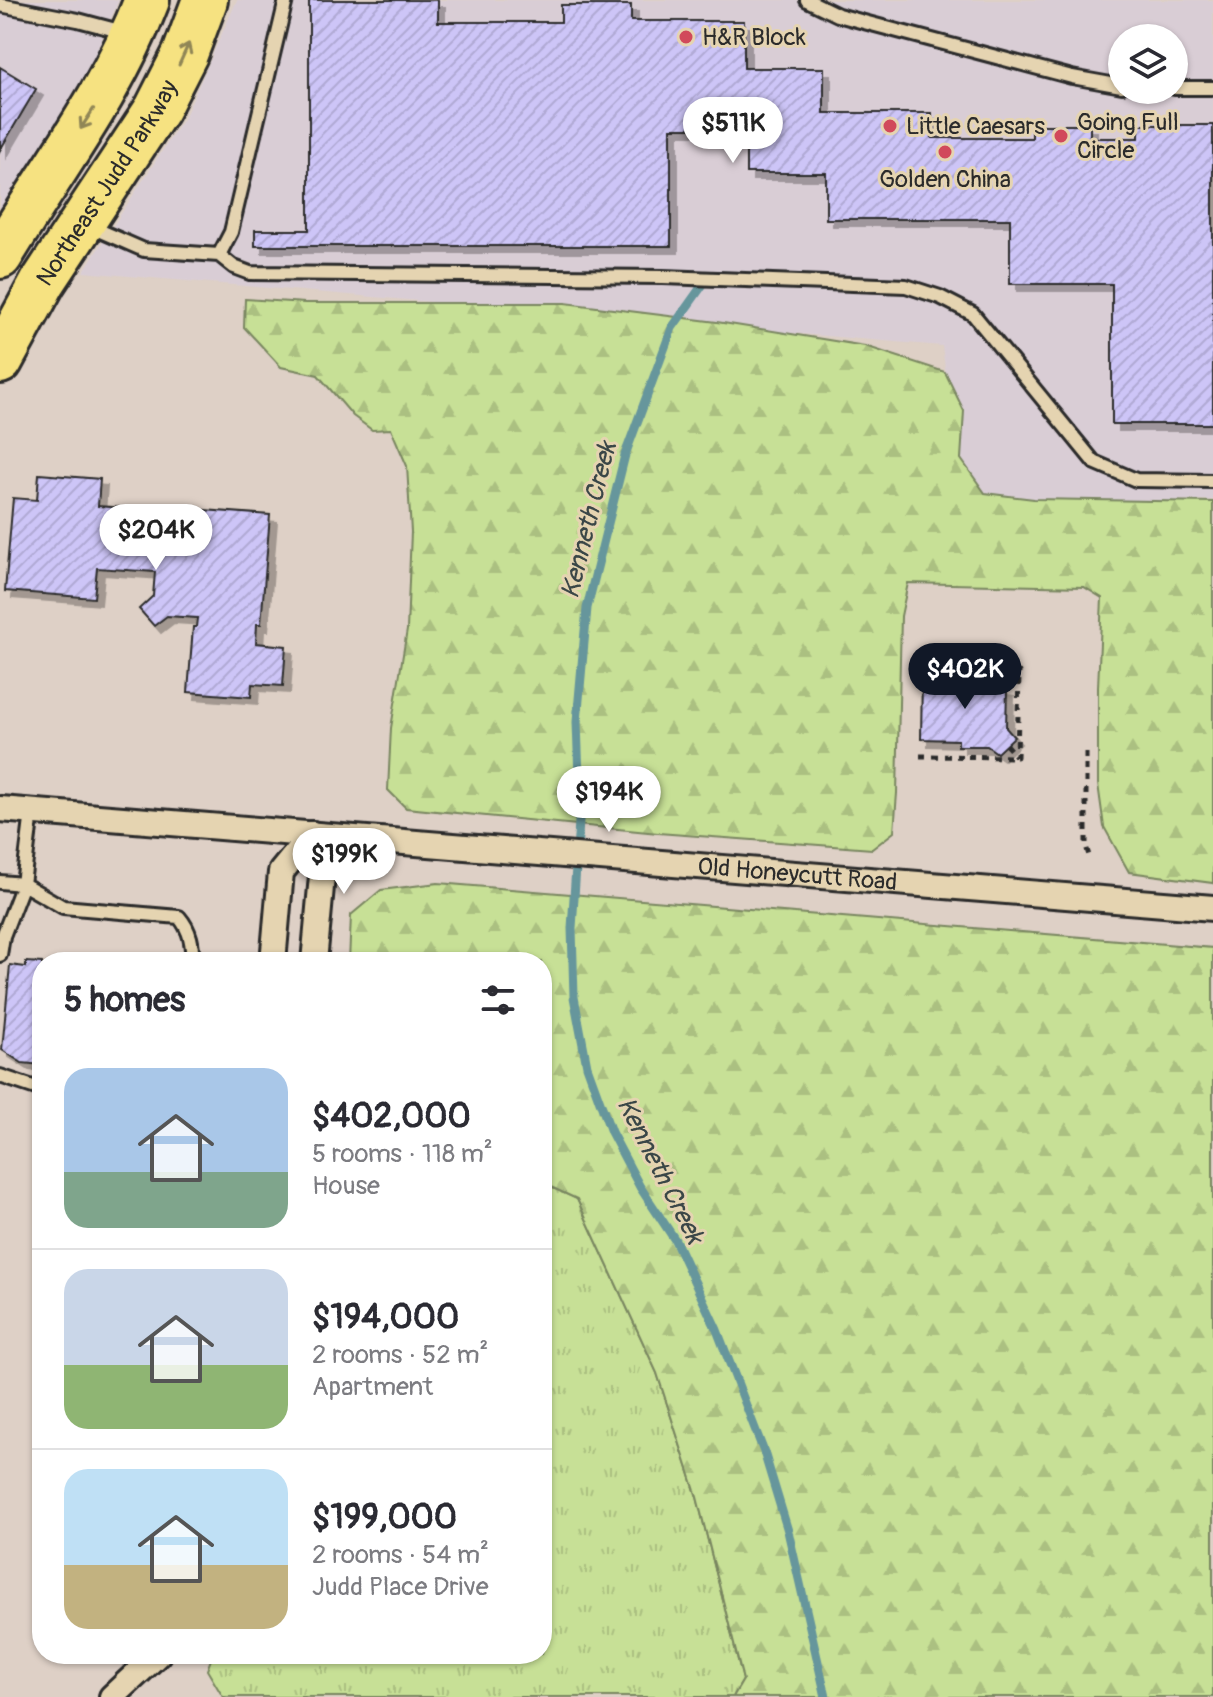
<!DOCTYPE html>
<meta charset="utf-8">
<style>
body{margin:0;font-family:Pangolin,sans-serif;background:#f7f7f7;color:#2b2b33;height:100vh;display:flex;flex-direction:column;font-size:30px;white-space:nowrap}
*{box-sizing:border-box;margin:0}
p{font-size:26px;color:#7c7c81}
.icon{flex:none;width:44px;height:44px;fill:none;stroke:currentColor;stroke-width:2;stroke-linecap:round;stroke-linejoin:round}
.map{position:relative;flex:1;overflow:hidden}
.panel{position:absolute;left:32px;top:952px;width:520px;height:712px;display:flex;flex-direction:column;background:#fff;border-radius:32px;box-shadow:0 2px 6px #0004}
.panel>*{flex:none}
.controls{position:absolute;left:1108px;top:24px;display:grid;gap:16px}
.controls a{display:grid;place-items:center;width:80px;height:80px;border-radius:50%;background:#fff;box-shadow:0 2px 6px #0004;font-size:40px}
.price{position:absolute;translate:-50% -68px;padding:0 18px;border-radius:28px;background:#fff;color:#222;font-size:26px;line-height:52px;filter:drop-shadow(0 2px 4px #0008)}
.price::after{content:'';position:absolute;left:50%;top:48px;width:24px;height:18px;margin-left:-12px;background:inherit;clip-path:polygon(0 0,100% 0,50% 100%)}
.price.active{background:#111827;color:#fff}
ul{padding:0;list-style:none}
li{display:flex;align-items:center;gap:24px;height:200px;padding:0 32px}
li+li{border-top:2px solid #e1e1e2}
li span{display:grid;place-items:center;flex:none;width:224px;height:160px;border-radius:24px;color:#555}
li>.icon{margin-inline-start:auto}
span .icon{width:96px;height:96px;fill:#fffc;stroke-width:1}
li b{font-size:34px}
h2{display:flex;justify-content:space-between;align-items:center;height:96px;padding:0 32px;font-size:34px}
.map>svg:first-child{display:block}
.built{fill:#d9cdd5;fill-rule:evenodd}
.grass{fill:url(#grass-tufts);stroke:#798660;stroke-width:2}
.forest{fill:url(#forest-firs);stroke:#798660;stroke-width:2}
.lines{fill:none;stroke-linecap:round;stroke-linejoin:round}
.stream{stroke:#66969c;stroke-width:9}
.building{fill:url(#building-hatch);stroke:#2b2b2b;stroke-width:2;filter:url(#shadow)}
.lane-casing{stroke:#2b2b2b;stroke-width:18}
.street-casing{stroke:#2b2b2b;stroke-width:30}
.highway-casing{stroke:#2b2b2b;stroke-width:50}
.path{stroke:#2b2b2b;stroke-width:5;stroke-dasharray:6 6;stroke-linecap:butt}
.lane{stroke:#e5d4b1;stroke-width:12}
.street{stroke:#e5d4b1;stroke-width:24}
.highway{stroke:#f6e281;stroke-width:44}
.oneway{stroke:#908656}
.poi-dot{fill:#d1495b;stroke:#e5d4b1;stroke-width:3}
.labels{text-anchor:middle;stroke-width:6;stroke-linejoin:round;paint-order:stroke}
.poi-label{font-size:24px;fill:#2b2b2b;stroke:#e5d4b1;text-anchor:start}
.street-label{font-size:24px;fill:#2b2b2b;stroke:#e5d4b1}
.water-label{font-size:26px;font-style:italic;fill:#3a4647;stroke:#e5d4b1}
</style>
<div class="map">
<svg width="1213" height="1697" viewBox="0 0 1213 1697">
<defs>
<pattern id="grass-tufts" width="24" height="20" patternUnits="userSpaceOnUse" patternTransform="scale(2)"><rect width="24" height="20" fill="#c7e096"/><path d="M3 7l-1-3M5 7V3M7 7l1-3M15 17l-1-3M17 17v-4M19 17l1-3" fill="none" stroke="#abc081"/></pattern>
<pattern id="forest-firs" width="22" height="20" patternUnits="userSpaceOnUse" patternTransform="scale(2)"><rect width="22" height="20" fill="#c7e096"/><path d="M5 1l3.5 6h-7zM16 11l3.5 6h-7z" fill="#abc081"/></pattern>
<pattern id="building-hatch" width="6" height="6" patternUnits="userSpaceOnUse" patternTransform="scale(2)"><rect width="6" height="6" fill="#cdc5f7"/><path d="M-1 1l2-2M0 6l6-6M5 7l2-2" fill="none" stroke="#b0a9d4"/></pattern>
<filter id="shadow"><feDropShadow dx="7" dy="7" stdDeviation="0" flood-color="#0004"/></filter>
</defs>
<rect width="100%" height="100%" fill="#ded0c6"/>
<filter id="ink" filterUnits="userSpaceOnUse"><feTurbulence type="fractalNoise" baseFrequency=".0125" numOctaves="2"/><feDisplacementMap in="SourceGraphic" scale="16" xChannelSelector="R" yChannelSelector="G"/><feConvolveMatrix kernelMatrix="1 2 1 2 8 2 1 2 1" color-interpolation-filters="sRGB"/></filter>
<g filter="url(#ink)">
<path class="built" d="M0,0H119L87,73L0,211Z
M237,0H1213V500L965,506L942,346L83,272L185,116ZM1122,38H1174V90H1122Z"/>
<path class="grass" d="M542,1183L577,1199L657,1373L697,1497L743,1680L733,1697H223L207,1670L213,1654H542Z"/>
<path class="forest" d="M245,299L305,303H565L717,322L865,346L945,372L964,411L961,459L985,493L1034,499L1213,502V883L1129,872L1104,827L1098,784V687L1102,598L1084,587L908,583L901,616L897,793L894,832L872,849L658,833L406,808L388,790L391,728L407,630L411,532L407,466L391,429L372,430L353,416L318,375L281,367L244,327Z
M438,883L1213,948V1697H733L743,1680L697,1497L657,1373L577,1199L542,1183V962H349L351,915L381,890Z"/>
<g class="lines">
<path class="stream" d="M704,283L672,328L625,455L587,608L577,722L580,806L572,928L574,997L587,1066L611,1132L640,1187L675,1240L717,1330L764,1452L788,1531L826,1697"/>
</g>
<path class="building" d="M309,0H438V22H561V5H631V21H744V68H824V113H932V138H1032V125H1090V138H1139V125H1213V424H1112V284H1010V219H826V173H746V128H671V246H255V230H309Z
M0,67L36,89L0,150Z
M39,474L100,479L98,506L164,511V507L270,515L261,624H257L256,643L286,646L283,686L252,684L251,697L188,692L193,627H196L197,618L167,616L154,626L139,609L153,596L155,572L97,568L94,598L5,591L13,498L37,500Z
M922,676L1000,677L999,688L1007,689L1006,728L1014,737L997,753L987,746H958V740L921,739Z
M26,962L42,963V1065L22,1063L2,1050L10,965L26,967Z"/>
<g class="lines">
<defs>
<path id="lane" d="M807,0L838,15L864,22L1072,77L1122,86
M0,5L78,20L127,33
M1174,88H1213
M89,226L144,250L219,255L231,232L286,0
M219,255L234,267L250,273L663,277L906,286L940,297L973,314L1094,462L1136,480L1213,481
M32,812L23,884L63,907L179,917C191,931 192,944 193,962
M0,882L23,884L3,936L0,955
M0,1076L42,1090"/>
<g id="street">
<path id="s1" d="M0,809L1213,908"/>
<path d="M312,834L322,876L314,962"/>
<path d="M273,962L281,872L312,834"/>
<path d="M112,1697L158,1654"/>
</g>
<g id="highway">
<path d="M0,256C51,171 112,93 147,0"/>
<path id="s2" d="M0,361L43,282L157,109L185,54L205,0"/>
</g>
</defs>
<use href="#lane" class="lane-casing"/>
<use href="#street" class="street-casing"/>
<use href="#highway" class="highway-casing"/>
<path class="path" d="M1006,745L1016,756
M1086,753V846L1090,859
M920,756L1017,757L1019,672L939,671"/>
<use href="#lane" class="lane"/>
<use href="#street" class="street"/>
<use href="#highway" class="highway"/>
</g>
<defs><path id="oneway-shaft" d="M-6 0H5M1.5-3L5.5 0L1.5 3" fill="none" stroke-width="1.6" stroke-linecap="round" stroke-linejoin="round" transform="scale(2)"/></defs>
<g class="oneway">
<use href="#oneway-shaft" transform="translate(184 54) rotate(-66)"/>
<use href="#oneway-shaft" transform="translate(87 119) rotate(123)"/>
</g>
</g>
<g class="poi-dot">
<circle cx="686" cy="37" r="8"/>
<circle cx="890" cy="126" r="8"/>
<circle cx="1061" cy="136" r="8"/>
<circle cx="945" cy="152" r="8"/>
</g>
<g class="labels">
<g class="poi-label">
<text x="702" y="45">H&amp;R Block</text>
<text x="1077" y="130">Going Full<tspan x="1077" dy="28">Circle</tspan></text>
<text x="906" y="134">Little Caesars</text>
<text x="945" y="187" text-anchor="middle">Golden China</text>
</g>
<g class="street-label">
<text dy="8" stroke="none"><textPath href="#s2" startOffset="208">Northeast Judd Parkway</textPath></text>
<text dy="8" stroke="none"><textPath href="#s1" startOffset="800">Old Honeycutt Road</textPath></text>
</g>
<g class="water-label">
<text transform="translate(588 520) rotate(-76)" y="9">Kenneth Creek</text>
<text transform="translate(661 1170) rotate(63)" y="9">Kenneth Creek</text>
</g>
</g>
</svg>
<div class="controls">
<a><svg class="icon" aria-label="layers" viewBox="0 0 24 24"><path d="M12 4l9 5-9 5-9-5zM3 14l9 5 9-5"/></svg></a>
</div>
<b class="price" style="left:733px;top:165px">$511K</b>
<b class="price" style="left:156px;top:572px">$204K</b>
<b class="price active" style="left:965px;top:711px">$402K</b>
<b class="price" style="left:609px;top:834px">$194K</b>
<b class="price" style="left:344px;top:896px">$199K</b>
<section class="panel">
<h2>5 homes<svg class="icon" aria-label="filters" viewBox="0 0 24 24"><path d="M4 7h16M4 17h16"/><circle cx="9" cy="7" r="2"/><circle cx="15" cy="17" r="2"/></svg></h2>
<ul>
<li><span style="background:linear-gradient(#a9c7e8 65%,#7fa58c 0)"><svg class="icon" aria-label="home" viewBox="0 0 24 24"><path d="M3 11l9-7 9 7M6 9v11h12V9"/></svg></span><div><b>$402,000</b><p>5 rooms · 118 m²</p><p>House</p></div></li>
<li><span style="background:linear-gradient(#c9d6e8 60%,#8fb573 0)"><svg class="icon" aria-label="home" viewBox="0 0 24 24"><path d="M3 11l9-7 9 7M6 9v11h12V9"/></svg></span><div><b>$194,000</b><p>2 rooms · 52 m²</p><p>Apartment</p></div></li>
<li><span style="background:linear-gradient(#bfe0f5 60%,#c2b280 0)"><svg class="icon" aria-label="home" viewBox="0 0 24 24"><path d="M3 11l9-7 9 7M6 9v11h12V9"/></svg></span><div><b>$199,000</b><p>2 rooms · 54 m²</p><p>Judd Place Drive</p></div></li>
</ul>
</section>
</div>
